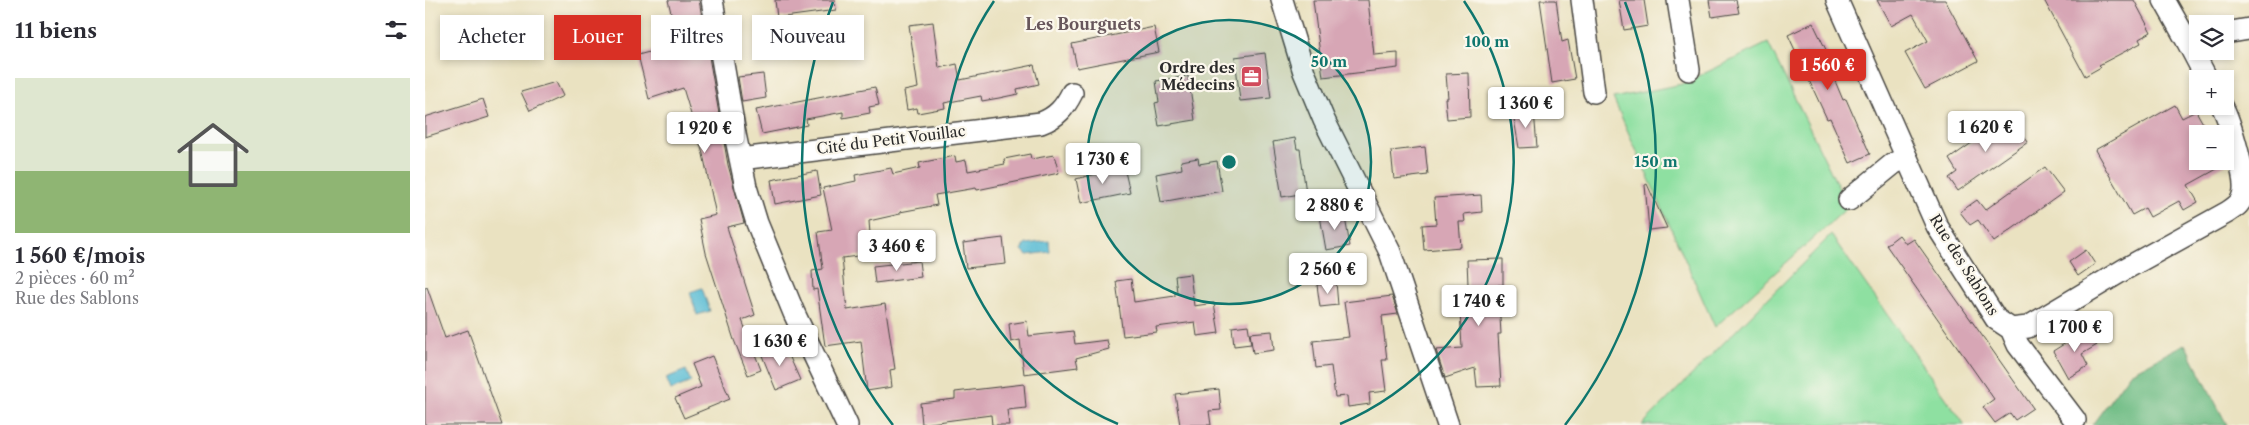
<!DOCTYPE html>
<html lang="fr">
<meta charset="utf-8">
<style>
body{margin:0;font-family:"Libre Caslon Text",serif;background:#f2f2f3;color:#2b2b33;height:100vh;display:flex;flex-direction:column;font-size:19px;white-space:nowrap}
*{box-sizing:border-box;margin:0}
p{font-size:16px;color:#7c7c81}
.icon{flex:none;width:28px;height:28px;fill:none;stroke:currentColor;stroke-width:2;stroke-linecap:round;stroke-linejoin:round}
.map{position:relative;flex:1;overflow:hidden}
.side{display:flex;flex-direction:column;background:#fff;width:425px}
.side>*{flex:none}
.top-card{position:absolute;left:15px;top:15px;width:475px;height:45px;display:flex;gap:10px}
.fabs{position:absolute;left:1764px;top:15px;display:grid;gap:10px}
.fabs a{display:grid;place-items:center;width:45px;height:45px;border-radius:0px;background:#fff;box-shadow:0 2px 8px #0003;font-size:25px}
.price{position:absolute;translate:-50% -42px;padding:0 11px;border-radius:5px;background:#fff;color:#222;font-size:16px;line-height:32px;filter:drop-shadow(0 1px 2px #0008)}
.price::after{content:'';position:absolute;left:50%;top:30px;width:15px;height:11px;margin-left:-8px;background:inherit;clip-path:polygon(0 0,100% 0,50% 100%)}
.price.active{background:#d93025;color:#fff}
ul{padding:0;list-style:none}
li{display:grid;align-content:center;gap:10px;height:265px;padding:0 15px}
li span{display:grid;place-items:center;height:155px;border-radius:0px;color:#555}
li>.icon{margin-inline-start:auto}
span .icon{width:90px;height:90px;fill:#fffc;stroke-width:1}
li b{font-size:21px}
h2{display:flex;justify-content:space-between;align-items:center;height:60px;padding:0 15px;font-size:21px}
.pill{padding:0 18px;border-radius:0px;background:#fff;box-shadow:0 2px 8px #0003;font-size:18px;line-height:45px}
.pill.active{background:#d93025;color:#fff}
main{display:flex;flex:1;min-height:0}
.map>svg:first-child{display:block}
.green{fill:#8ee0a1;stroke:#5c8666}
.forest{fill:#72be87;stroke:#4e7459}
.water{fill:#56bbd4;stroke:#407380}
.building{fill:#d7a6b5}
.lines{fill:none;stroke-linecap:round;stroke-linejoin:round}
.minor-casing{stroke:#484642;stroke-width:24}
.minor{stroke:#fff;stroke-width:21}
.ring{fill:none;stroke:#0f766e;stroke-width:2.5}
.labels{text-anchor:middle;stroke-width:4.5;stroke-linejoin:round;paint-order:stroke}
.poi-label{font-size:15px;font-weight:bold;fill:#2b2b2b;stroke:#fbf7ec;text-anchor:end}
.street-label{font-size:15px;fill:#2b2b2b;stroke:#fbf7ec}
.neighbourhood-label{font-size:16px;font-weight:bold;fill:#67565b;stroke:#fbf7ec}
.centre{fill:#0f766e;stroke:#fbf7ec;stroke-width:2.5}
.ring-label{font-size:15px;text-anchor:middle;font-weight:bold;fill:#0f766e;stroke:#fbf7ec;stroke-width:4.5;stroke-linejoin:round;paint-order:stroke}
</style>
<main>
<section class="side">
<h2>11 biens<svg class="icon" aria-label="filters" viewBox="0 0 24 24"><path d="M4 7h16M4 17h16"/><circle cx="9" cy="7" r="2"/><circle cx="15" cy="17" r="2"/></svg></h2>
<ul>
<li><span style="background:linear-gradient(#dfe7d0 60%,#8fb573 0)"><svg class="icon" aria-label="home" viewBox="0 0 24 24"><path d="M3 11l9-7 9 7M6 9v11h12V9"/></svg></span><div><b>1 560 €/mois</b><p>2 pièces · 60 m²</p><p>Rue des Sablons</p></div></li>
</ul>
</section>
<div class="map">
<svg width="1824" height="425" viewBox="0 0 1824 425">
<rect width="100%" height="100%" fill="#fbf7ec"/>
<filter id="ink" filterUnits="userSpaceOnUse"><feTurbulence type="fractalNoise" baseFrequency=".02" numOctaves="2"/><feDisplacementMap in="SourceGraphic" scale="10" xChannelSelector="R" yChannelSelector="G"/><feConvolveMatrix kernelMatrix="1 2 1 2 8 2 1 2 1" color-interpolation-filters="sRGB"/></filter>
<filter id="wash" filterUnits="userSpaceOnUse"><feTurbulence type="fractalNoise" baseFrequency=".0096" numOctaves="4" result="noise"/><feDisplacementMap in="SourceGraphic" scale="20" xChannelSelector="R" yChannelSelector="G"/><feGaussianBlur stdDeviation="1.12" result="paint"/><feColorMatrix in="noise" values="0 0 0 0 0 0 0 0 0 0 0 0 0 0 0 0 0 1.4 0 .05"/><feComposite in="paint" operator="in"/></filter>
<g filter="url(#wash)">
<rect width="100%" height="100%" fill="#eae2c1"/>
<path class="green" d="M1343,43L1423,207L1290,327L1188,98L1257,84Z
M1406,235L1540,425H1217Z"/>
<path class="forest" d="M1760,344L1802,425H1667L1705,373Z"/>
<path class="water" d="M624,241L625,252L602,255L597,250L601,244Z
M277,288L285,311L272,315L265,292Z
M261,370L266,382L246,390L241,378Z"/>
<g id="blocks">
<path class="building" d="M243,0H274L303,165L319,223L302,227L330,315L317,320L336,370L323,375L309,340L281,253L274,219L291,215L278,154L258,88L224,99L213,55L239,48L231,23L247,17Z
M350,0H410L411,10L352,18Z
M888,0H943L949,55L973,53V68L898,77Z
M1115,0H1131L1137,42L1143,40L1150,79L1127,83Z
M1194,0H1219L1223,26L1199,30Z
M1284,0H1311L1314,13L1287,17Z
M1452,0H1520L1553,61L1500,89L1480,53L1503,41L1488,14L1466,26Z
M1619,0H1709L1726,32L1714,39L1716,43L1674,65L1676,67L1660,76Z
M508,22L514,68L532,64L535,80L609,65L614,84L592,89L593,94L574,98L557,101L556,96L519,103L520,108L493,113L492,108L482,110L479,91L493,88L484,25Z
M1388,23L1406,60L1402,62L1418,100L1421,99L1445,154L1425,163L1405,118L1402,119L1363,35Z
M729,27L734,52L652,68L647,44Z
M840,53L846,98L815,101L810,57Z
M1044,73L1045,117L1022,119L1020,98H1023L1021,74Z
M338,74L341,98L317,102L313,77Z
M763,76L770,120L734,126L730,103L734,102L731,81Z
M131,82L138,96L105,111L96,92Z
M450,87L454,105L444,107L445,113L418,118V112L381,119L382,125L337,134L331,110Z
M58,99L64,117L0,137V117Z
M1750,105L1757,118L1771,111L1784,134H1772V161H1800L1801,164L1763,185L1773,202L1759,210L1754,201L1725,217L1720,208L1707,215L1670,150Z
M1109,111L1112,147L1094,148L1088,113Z
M1585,116L1603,142L1533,191L1524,178L1532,172L1524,159Z
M870,138L872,149H875L881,193L857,197L848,142Z
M1000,147L1003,175L969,179L966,151Z
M605,154L606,159L629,155L634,173L552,190L551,188L510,195L512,205L475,212V214L444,221L445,234L438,235L441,255L417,258L422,310L460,304L470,369L465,370L467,387L442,391L436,341L400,346L392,289L388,290L387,271L398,269L393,232L407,230L398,188L431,181L430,175L466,168L468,174L495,168L494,163L530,156L531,162L541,160L543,171L580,164L579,159Z
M773,158L774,164L792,161L797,191L736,202L731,174L757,169L756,161Z
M699,167L705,193L656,203L651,179Z
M1620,167L1639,192L1569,242L1553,220L1545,225L1535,212L1552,200L1560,210Z
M392,171L396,195L350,204L346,180Z
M1222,184L1242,228L1224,230L1220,185Z
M1056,195L1057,212L1039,214L1040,222H1034L1036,247L999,250L997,225L1011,224L1009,198Z
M919,212L925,246L901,250L895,216Z
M1474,235L1481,244L1489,239L1608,408L1590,420L1585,413L1570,423L1558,407L1569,399L1461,245Z
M578,238L581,264L541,268L538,243Z
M1661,250L1670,264L1653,276L1644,262Z
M1078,259V285H1073L1076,334H1073L1076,386L1052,387L1050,368L1020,378L1011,350L1037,348L1035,310L1044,309L1042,260Z
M494,261L496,277L450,283L448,266Z
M765,274L769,306L789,303L794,333L772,336L770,322L731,327L732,332L698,336L691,281L706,279L709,302L750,296V292H752L750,276Z
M911,282L913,305L895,307L892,285Z
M2,287L20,338L43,330L77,425H0V288Z
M967,296L973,314L957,316L962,360H957L961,391L944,393L945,404L923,407L922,396L910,397L906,366L891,368L888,341L924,337L919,302Z
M602,321L604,336L648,331L650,344L682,340L684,349L651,358L653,367L599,374L595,340L586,342L584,324Z
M823,325L826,344L809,346L807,327Z
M1663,329L1672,345L1657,354L1663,366L1643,378L1628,351Z
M847,331L849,350L828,353L825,333Z
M359,344L375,380L351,390L336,353Z
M287,356L305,399L259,418L250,398L276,387L267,364Z
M599,384L601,408L582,410L584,425H567L566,415L497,424L495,403L530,399V392Z
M794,389L796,410L784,411L786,425H755L750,394Z"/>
</g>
</g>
<g filter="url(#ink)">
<use href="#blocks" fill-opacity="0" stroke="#484642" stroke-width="1"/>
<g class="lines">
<defs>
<path id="minor" d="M287,0L310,134L321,187L332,223L369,313L422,425
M857,0L879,72L899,120L965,252L1023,425
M1157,0L1169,92
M1253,0L1264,70
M1412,0L1512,226L1571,319L1586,329L1603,327L1700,269L1803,212C1810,207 1816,204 1818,195C1823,180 1805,121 1797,106
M1739,0L1761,39L1772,37
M1800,33L1824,29
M1761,39L1782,79
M315,159L616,123C632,117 640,107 647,93
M1424,200L1468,164L1481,157
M1586,329L1593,345L1650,420"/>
</defs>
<use href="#minor" class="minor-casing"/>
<use href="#minor" class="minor"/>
</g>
</g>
<circle cx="804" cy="162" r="142" fill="#0f766e" fill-opacity=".12"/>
<g class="ring">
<circle cx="804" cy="162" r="142"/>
<path d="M693 424A285 285 0 0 1 569 1M1039 1A285 285 0 0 1 915 424"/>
<path d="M468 425A427 427 0 0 1 408 2M1200 2A427 427 0 0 1 1140 425"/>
</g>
<defs>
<symbol id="office-square" viewBox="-11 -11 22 22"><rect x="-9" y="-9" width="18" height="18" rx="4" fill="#d1495b" stroke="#fbf7ec"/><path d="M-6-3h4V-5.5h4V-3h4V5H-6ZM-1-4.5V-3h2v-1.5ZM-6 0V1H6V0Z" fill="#fff"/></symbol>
</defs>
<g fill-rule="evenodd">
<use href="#office-square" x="814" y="64" width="25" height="25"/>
</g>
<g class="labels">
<g class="poi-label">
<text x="810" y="73">Ordre des<tspan x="810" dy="17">Médecins</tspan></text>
</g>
<g class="street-label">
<text transform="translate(466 140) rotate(-7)" y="5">Cité du Petit Vouillac</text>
<text transform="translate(1539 265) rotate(58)" y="5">Rue des Sablons</text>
</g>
<g class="neighbourhood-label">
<text x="658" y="30">Les Bourguets</text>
</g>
</g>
<circle cx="804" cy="162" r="8" class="centre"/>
<g class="ring-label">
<text x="1062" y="47">100 m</text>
<text x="904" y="67">50 m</text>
<text x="1231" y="167">150 m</text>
</g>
</svg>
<div class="fabs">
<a><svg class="icon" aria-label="layers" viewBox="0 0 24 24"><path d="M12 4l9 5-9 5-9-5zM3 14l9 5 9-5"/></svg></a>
<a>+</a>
<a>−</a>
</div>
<b class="price active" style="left:1403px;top:91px">1 560 €</b>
<b class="price" style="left:1101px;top:129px">1 360 €</b>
<b class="price" style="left:1561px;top:153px">1 620 €</b>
<b class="price" style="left:280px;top:154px">1 920 €</b>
<b class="price" style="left:678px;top:185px">1 730 €</b>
<b class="price" style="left:910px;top:231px">2 880 €</b>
<b class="price" style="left:472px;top:272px">3 460 €</b>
<b class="price" style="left:903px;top:295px">2 560 €</b>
<b class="price" style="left:1054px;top:327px">1 740 €</b>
<b class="price" style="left:1650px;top:353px">1 700 €</b>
<b class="price" style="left:355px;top:367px">1 630 €</b>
<div class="top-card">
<a class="pill">Acheter</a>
<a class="pill active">Louer</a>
<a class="pill">Filtres</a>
<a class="pill">Nouveau</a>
</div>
</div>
</main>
